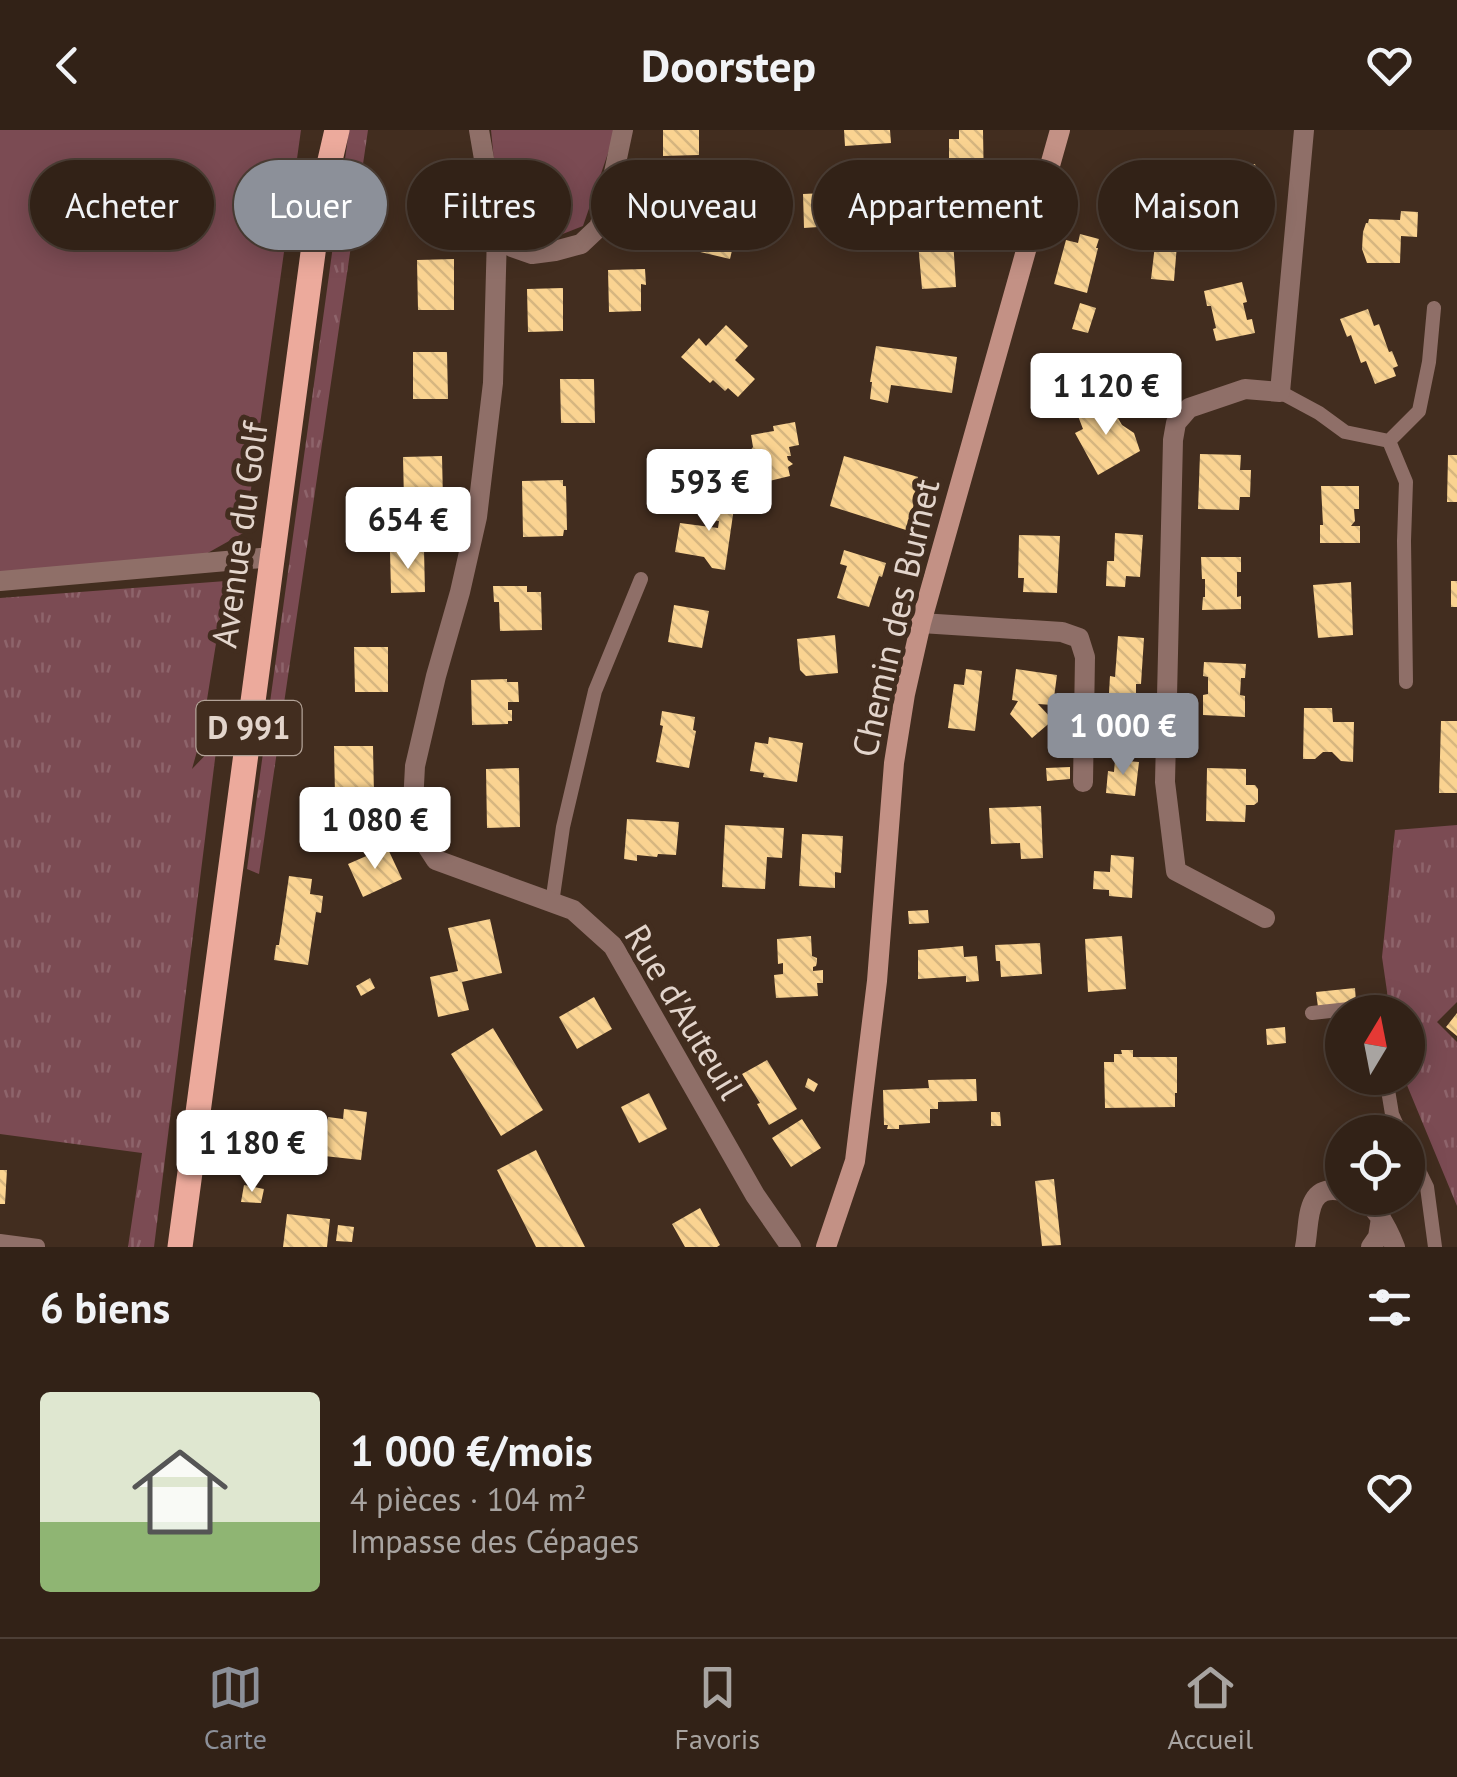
<!DOCTYPE html>
<html lang="fr">
<meta charset="utf-8">
<style>
body{margin:0;font-family:"PT Sans",sans-serif;background:#3d2f24;color:#f1f3f6;height:100vh;display:flex;flex-direction:column;font-size:38px;white-space:nowrap}
*{box-sizing:border-box;margin:0}
p{font-size:32px;color:#a8a4a1}
.icon{flex:none;width:55px;height:55px;fill:none;stroke:currentColor;stroke-width:2;stroke-linecap:round;stroke-linejoin:round}
.map{position:relative;height:1117px;overflow:hidden}
.details{display:flex;flex-direction:column;background:#322217;flex:1}
.details>*{flex:none}
.top-card{position:absolute;left:30px;top:30px;width:1398px;height:90px;display:flex;gap:20px}
.needle{width:65px;rotate:10deg}
.buttons{position:absolute;left:1325px;top:865px;display:grid;gap:20px}
.buttons a{display:grid;place-items:center;width:100px;height:100px;border-radius:50%;background:#322217;box-shadow:0 5px 25px #0003,0 0 0 2px #4d3f36;font-size:50px}
.price{position:absolute;translate:-50% -85px;padding:0 22px;border-radius:10px;background:#fff;color:#222;font-size:32px;line-height:65px;filter:drop-shadow(0 2px 5px #0008)}
.price::after{content:'';position:absolute;left:50%;top:60px;width:30px;height:22px;margin-left:-15px;background:inherit;clip-path:polygon(0 0,100% 0,50% 100%)}
.price.selected{background:#8c9099;color:#fff}
ul{padding:0;list-style:none}
li{display:flex;align-items:center;gap:30px;height:250px;padding:0 40px}
li+li{border-top:2px solid #4d3f36}
li span{display:grid;place-items:center;flex:none;width:280px;height:200px;border-radius:10px;color:#555}
li>.icon{margin-inline-start:auto}
span .icon{width:120px;height:120px;fill:#fffc;stroke-width:1}
li b{font-size:42px}
h2{display:flex;justify-content:space-between;align-items:center;height:120px;padding:0 40px;font-size:42px}
.pill{padding:0 35px;border-radius:45px;background:#322217;box-shadow:0 5px 25px #0003,0 0 0 2px #4d3f36;font-size:35px;line-height:90px}
.pill.selected{background:#8c9099;color:#fff}
header{display:flex;justify-content:space-between;align-items:center;height:130px;padding:0 40px;background:#322217;font-size:45px;font-weight:600}
.dock{display:flex;justify-content:space-around;align-items:center;height:140px;border-top:2px solid #4d3f36;background:#322217;font-size:28px;color:#a8a4a1}
.dock a{display:grid;justify-items:center;gap:5px}
.dock .selected{color:#8c9099}
.map>svg:first-child{display:block}
.grass{fill:url(#grass-tufts)}
.green{fill:#7b4b53}
.building{fill:url(#building-back-hatch)}
.lines{fill:none;stroke-linecap:round;stroke-linejoin:round}
.lane{stroke:#8f6f68;stroke-width:14}
.street{stroke:#8f6f68;stroke-width:20}
.secondary{stroke:#c39185;stroke-width:20}
.primary{stroke:#ecaa9c;stroke-width:25}
.labels{text-anchor:middle;stroke-width:10;stroke-linejoin:round;paint-order:stroke}
.shield{fill:#422d1f;stroke:#b3a398;stroke-width:2.5}
.shield-label{font-size:32px;font-weight:bold;fill:#e3d5cc}
.street-label{font-size:35px;fill:#e3d5cc;stroke:#422d1f}
</style>
<header><svg class="icon" aria-label="back" viewBox="0 0 24 24"><path d="M15 5l-7 7 7 7"/></svg>Doorstep<svg class="icon" aria-label="heart" viewBox="0 0 24 24"><path d="M12 20l-8-8c-3-5 5-10 8-4 3-6 11-1 8 4z"/></svg></header>
<div class="map">
<svg width="1457" height="1117" viewBox="0 0 1457 1117">
<defs>
<pattern id="grass-tufts" width="24" height="20" patternUnits="userSpaceOnUse" patternTransform="scale(2.5)"><rect width="24" height="20" fill="#7b4b53"/><path d="M3 7l-1-3M5 7V3M7 7l1-3M15 17l-1-3M17 17v-4M19 17l1-3" fill="none" stroke="#8e646b"/></pattern>
<pattern id="building-back-hatch" width="6" height="6" patternUnits="userSpaceOnUse" patternTransform="scale(2.5)"><rect width="6" height="6" fill="#fad391"/><path d="M-1 5l2 2M0 0l6 6M5-1l2 2" fill="none" stroke="#d6b680"/></pattern>
</defs>
<rect width="100%" height="100%" fill="#422d1f"/>
<path class="grass" d="M349,0H368L259,744L247,739Z
M226,451L201,607L192,639L217,613L154,1117H128L142,1023L0,1004V468Z
M1457,695V872L1437,892L1457,912V1090V1076L1404,948H1408V882H1390L1382,827L1395,700Z"/>
<path class="green" d="M0,0H301L245,402L197,429L0,444Z
M491,0H616L583,96L550,109L512,95L498,73Z"/>
<path class="building" d="M663,0H699V25L663,26Z
M844,0H890L891,13L845,16Z
M959,0H983L984,58H949V9H959Z
M1255,34L1260,54L1255,55L1259,74L1265,72L1268,86L1228,96L1224,82L1228,81L1222,58H1219L1215,44Z
M700,39V48L681,49L680,40Z
M448,47L449,80H422V48Z
M1136,50L1182,54L1174,151L1151,149L1155,115L1131,112Z
M845,62L847,95L804,98L803,64Z
M708,74L741,82L730,129L696,121Z
M1401,81L1418,82L1417,107L1401,106L1400,133H1367L1362,119L1363,102L1366,93H1368L1369,89L1400,90Z
M948,97L949,109H953L956,157L922,159L917,100Z
M1080,104L1099,109L1096,118H1098L1087,163L1054,154L1066,110L1078,113Z
M454,129V180H418L417,130Z
M645,139L646,155L641,154V181L609,182L608,140Z
M1242,152L1247,172L1243,173L1247,190L1252,189L1255,203L1216,211L1213,199L1216,198L1211,176H1207L1204,161Z
M563,158V201L528,202L527,159Z
M1080,173L1096,178L1088,203L1072,199Z
M1368,179L1374,196L1379,194L1389,222L1392,221L1398,236L1393,238L1396,246L1375,254L1366,231L1361,233L1351,205L1347,207L1340,189Z
M726,195L748,216L735,230L755,249L738,267L728,258L725,261L713,250L710,253L681,227L699,208L706,216Z
M876,216L957,227L952,263L891,255L888,273L870,269L872,252H870Z
M413,222H447L448,269H413Z
M560,249H594L595,293H561Z
M1107,269L1122,295L1134,303L1140,321L1098,345L1075,303L1083,299L1078,286Z
M795,292L799,315L789,317L791,326H787L788,330L793,334L788,337L790,346L757,354L755,349H752L748,332L744,329L753,317L751,305L774,301L773,296Z
M1200,324L1241,325L1240,340H1251L1250,367H1240L1239,380L1198,379Z
M1448,325H1457V372H1447Z
M442,326L443,370L404,371L403,327Z
M844,326L922,348L906,400L830,376Z
M563,350V356H566L567,400H564L563,406L523,407L522,351Z
M1321,356H1359V379H1354L1355,391L1351,396H1360V413H1320V395H1323Z
M710,364L735,371L725,440L712,438L704,427L675,422L680,393L718,398L719,391L706,389Z
M1115,403L1143,405L1140,447L1126,446L1125,457L1106,456L1107,431H1114Z
M1019,405L1060,406L1057,463L1023,462L1024,448H1018Z
M424,420L425,462L391,463L390,421Z
M844,420L886,433L882,447L879,446L869,477L837,468L847,436L840,434Z
M1201,427H1241V442H1237V467L1241,466V479L1202,480L1203,467H1205V449H1202Z
M1451,451H1457V477H1451Z
M1351,452L1353,505L1318,508L1313,455Z
M493,456H527V462H541L542,500L500,501L499,472H494Z
M674,475L709,481L702,518L668,512Z
M835,505L838,543L806,546L800,540L797,509Z
M1118,506L1144,508L1141,554H1136V566L1109,563L1110,546L1115,547Z
M354,517H388V562H355Z
M1204,532L1246,534L1245,548H1241L1240,565L1245,566V587L1203,585V565L1208,564V547L1203,546Z
M966,539L982,541L975,601L948,598L954,554L964,555Z
M1016,539L1057,545L1053,575L1038,574L1053,590L1032,608L1010,584L1018,571L1012,570Z
M507,549V552H518L519,572H508V580H512V591H508V594L472,595L471,550Z
M1304,578H1332L1333,592H1354L1353,632L1341,631L1332,622H1323L1315,629H1303Z
M662,581L695,587L693,600L696,601L689,638L656,632L663,596L660,595Z
M1441,591H1457V663H1439Z
M769,607L803,613L797,652L763,647L764,643L750,641L755,612L768,614Z
M334,616H373L374,665H335Z
M1115,630L1139,632L1135,666L1106,663L1108,641L1114,642Z
M1070,637V649L1047,651L1046,638Z
M519,638L520,697L487,698L486,639Z
M1207,638L1246,639V655H1255L1258,659V672L1254,675H1246L1245,692L1206,691Z
M1041,676L1043,728L1021,729L1020,713L991,714L989,678Z
M627,689L679,692L676,725L658,724L657,727L637,725V731L624,729Z
M725,695L784,698L782,728L767,727L765,759L722,757Z
M802,704L843,706L841,743L835,742V758L799,756Z
M387,717L402,749L363,767L348,734Z
M1111,725L1134,727L1132,768L1109,766V760L1093,759L1094,741L1110,742Z
M289,746L312,749L310,764L323,766L321,783L316,782L308,835L274,830L276,815H279Z
M928,780L929,793L909,794L908,781Z
M490,789L502,843L462,852L469,880L438,887L430,847L458,841L448,798Z
M811,806L812,826L817,828V832L816,836L813,837V841L823,840V853H817L818,866L776,868L774,845L783,844V833L778,834L777,809Z
M1122,806L1126,859L1088,862L1085,809Z
M1040,813L1042,844L1001,847L1000,831H996L995,815Z
M963,816L964,827L977,826L979,851L966,852V846L918,849V820Z
M370,848L375,858L361,866L356,856Z
M1355,858L1356,872L1318,877L1316,862Z
M594,867L612,899L577,919L559,887Z
M1457,883V906L1446,897Z
M1285,897L1286,913L1267,915L1266,899Z
M493,898L543,980L501,1006L451,924Z
M1121,920H1133V927H1177V963H1175V977L1105,978L1104,932H1114V924H1122Z
M767,930L797,979L769,995L757,974L760,973L742,944Z
M808,948L818,954L814,962L805,957Z
M976,949L977,971L938,972V979H930V993L899,995V999H887L888,995H884L883,960L929,958L928,950Z
M649,963L667,999L639,1013L621,977Z
M344,979L367,982L361,1030L324,1026L328,987L343,989Z
M991,982H1000L1001,996H991Z
M802,989L821,1018L791,1037L772,1008Z
M536,1020L585,1117H536L497,1040Z
M0,1040H7L5,1074H0Z
M1054,1049L1061,1115L1042,1116L1035,1051Z
M244,1055L264,1059L261,1073L241,1072Z
M700,1078L720,1115L717,1117H685L672,1094Z
M287,1084L330,1089L327,1117H283Z
M338,1095L354,1097L352,1112L336,1111Z"/>
<g class="lines">
<path class="lane" d="M1280,262L1319,283L1345,302L1389,311L1406,352L1404,411L1406,552
M1389,311L1419,281L1429,232L1434,178
M552,773L563,697L595,561L641,449
M1312,883L1376,876L1377,882
M1386,948L1392,984L1400,1002
M1408,1018L1427,1057L1435,1117
M0,1111L38,1116"/>
<path class="street" d="M479,0L497,104L512,117L532,124L555,121L581,114L599,97L609,66L623,0
M497,104L493,253L477,387L460,462L436,546L415,636L412,693L436,730L573,780L613,816L755,1065L791,1117
M0,451L272,427
M921,493L1062,502L1079,508L1085,527L1083,652
M1265,788L1176,741L1165,652L1173,310L1176,293L1189,278L1245,259L1280,262L1304,0
M1361,1068C1378,1078 1388,1099 1395,1117
M1305,1117C1310,1093 1304,1053 1342,1061
M1371,1117L1378,1107L1381,1088"/>
<path class="secondary" d="M826,1117L855,1031L877,851L894,633L905,564L921,493L1060,0"/>
<path class="primary" d="M180,1117L319,78L337,0"/>
</g>
<g class="labels">
<rect class="shield" x="196.5" y="571" width="105" height="54" rx="8"/>
<g class="shield-label">
<text x="249" y="609">D 991</text>
</g>
<g class="street-label">
<text transform="translate(240 405) rotate(-82)" y="12">Avenue du Golf</text>
<text transform="translate(896 488) rotate(-77)" y="12">Chemin des Burnet</text>
<text transform="translate(684 882) rotate(59)" y="12">Rue d'Auteuil</text>
</g>
</g>
</svg>
<div class="buttons">
<a><svg class="needle" viewBox="-14 -14 28 28"><path d="M0-13l5 13h-10z" fill="#e53935"/><path d="M0 13l5-13h-10z" fill="#a8a4a1"/></svg></a>
<a><svg class="icon" aria-label="locate" viewBox="0 0 24 24"><circle cx="12" cy="12" r="6"/><path d="M12 2v4M12 18v4M2 12h4M18 12h4"/></svg></a>
</div>
<b class="price" style="left:1106px;top:308px">1 120 €</b>
<b class="price" style="left:709px;top:404px">593 €</b>
<b class="price" style="left:408px;top:442px">654 €</b>
<b class="price selected" style="left:1123px;top:648px">1 000 €</b>
<b class="price" style="left:375px;top:742px">1 080 €</b>
<b class="price" style="left:252px;top:1065px">1 180 €</b>
<div class="top-card">
<a class="pill">Acheter</a>
<a class="pill selected">Louer</a>
<a class="pill">Filtres</a>
<a class="pill">Nouveau</a>
<a class="pill">Appartement</a>
<a class="pill">Maison</a>
</div>
</div>
<section class="details">
<h2>6 biens<svg class="icon" aria-label="filters" viewBox="0 0 24 24"><path d="M4 7h16M4 17h16"/><circle cx="9" cy="7" r="2"/><circle cx="15" cy="17" r="2"/></svg></h2>
<ul>
<li><span style="background:linear-gradient(#dfe7d0 65%,#8fb573 0)"><svg class="icon" aria-label="home" viewBox="0 0 24 24"><path d="M3 11l9-7 9 7M6 9v11h12V9"/></svg></span><div><b>1 000 €/mois</b><p>4 pièces · 104 m²</p><p>Impasse des Cépages</p></div><svg class="icon" aria-label="heart" viewBox="0 0 24 24"><path d="M12 20l-8-8c-3-5 5-10 8-4 3-6 11-1 8 4z"/></svg></li>
</ul>
</section>
<nav class="dock">
<a class="selected"><svg class="icon" aria-label="map" viewBox="0 0 24 24"><path d="M3 6l6-2 6 2 6-2v14l-6 2-6-2-6 2zM9 4v14M15 6v14"/></svg>Carte</a>
<a><svg class="icon" aria-label="saved" viewBox="0 0 24 24"><path d="M7 4h10v16l-5-4-5 4z"/></svg>Favoris</a>
<a><svg class="icon" aria-label="home" viewBox="0 0 24 24"><path d="M3 11l9-7 9 7M6 9v11h12V9"/></svg>Accueil</a>
</nav>
